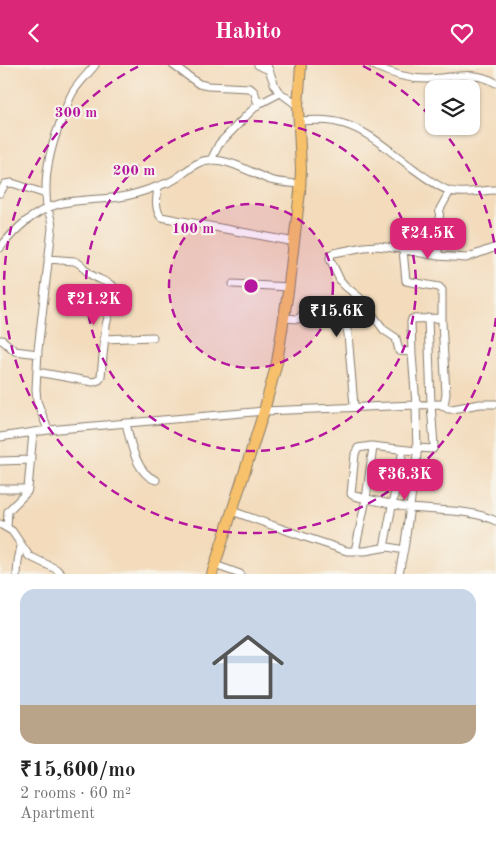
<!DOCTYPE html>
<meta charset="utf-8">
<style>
body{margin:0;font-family:"Old Standard TT",serif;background:#f6f6f6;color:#222;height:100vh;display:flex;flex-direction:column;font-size:19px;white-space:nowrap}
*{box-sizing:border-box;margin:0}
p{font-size:16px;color:#767676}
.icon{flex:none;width:28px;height:28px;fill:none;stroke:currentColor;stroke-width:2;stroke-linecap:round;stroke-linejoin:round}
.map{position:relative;height:509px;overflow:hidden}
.sheet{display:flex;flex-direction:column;background:#fff;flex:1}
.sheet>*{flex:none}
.controls{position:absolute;left:425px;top:15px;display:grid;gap:10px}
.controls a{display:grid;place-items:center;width:55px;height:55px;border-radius:10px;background:#fff;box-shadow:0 1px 4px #0004;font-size:25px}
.price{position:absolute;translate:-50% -42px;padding:0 11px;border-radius:10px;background:#db2777;color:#fff;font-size:16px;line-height:32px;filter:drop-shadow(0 1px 2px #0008)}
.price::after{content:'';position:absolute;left:50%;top:30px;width:15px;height:11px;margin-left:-8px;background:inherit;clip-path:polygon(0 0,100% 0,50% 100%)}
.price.selected{background:#222;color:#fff}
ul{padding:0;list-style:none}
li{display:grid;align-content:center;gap:10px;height:265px;padding:0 20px}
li+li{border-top:1px solid #e0e0e0}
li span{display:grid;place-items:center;height:155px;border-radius:15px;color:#555}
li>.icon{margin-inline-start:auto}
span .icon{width:90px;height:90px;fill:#fffc;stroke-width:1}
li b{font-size:21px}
header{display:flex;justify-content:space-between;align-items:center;height:65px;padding:0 20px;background:#db2777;color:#fff;font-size:22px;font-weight:600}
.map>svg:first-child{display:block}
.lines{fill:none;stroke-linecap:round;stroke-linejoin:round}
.minor-casing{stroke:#887c6c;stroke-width:9}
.highway-casing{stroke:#887c6c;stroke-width:12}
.minor{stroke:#fff;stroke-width:7}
.highway{stroke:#f7c06b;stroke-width:10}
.ring{fill:none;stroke:#b5179e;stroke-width:2.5;stroke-dasharray:9 6}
.centre{fill:#b5179e;stroke:#f7f3e8;stroke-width:2.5}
.ring-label{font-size:15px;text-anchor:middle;font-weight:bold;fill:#b5179e;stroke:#f7f3e8;stroke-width:4.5;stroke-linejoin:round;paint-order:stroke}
</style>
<header><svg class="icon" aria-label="back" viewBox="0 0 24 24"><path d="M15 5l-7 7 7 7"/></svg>Habito<svg class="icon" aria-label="heart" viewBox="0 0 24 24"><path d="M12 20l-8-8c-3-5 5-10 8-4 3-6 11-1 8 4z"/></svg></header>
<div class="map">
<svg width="496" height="509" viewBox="0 0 496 509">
<rect width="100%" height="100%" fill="#f7f3e8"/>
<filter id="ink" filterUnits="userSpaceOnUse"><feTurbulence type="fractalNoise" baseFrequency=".02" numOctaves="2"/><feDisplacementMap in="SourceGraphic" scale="10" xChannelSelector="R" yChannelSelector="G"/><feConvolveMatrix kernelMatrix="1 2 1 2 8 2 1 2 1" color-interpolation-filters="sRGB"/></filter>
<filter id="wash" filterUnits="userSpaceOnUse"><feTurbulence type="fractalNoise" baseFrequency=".0096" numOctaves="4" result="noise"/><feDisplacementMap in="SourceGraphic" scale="20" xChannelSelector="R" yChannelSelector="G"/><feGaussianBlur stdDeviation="1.12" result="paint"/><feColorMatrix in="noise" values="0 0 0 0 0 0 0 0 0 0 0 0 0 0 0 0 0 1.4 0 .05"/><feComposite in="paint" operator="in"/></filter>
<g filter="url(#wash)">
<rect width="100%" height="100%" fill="#f3dbbc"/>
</g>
<g filter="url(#ink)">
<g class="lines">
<defs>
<path id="minor" d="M173,0L199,19L208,21L249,23C256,26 255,30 257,36L263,37L280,28
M258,0L269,5
M267,0L275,21L278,26L298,41
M373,0C389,8 409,14 427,14C450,14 474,4 496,18
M298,56C313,55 329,54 344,59C369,66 393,89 414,104C425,112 438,122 450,126C465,130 481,125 496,125
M211,95L219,79L249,48L260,38
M158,121C157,131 154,143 161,152L295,177
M450,126L440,144L439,154L438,191L466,193L496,182
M0,128L5,119L12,118L46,129
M0,183C16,163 34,146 59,139C77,134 101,135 120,132C136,130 152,123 167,118C183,113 192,96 209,95C231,94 251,108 270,115C280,118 290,118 300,119
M403,185L406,216L439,222L442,225V257L446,329L444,340
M438,191L394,183L377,181L364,182L334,188L331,189L330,194L340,215L345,221L360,233L384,265L396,273L399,286L410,287L412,289L416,340L440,339L448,344H452L480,339H496
M233,219L289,222
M284,253L298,254C301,251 304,247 308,246C313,243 319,245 324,246C340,249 345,252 348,269L354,341
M104,274L153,272
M0,275H2L15,286L38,289
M412,289L411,257L412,254L442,253
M37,307L93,317L99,315L101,311L106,260L115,225L113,221C106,216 97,214 90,209C84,205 82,198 74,196L48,194
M126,358C130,376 136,409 156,415
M48,365L37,336L36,324L38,285L52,163C52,155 49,149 47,141C46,135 46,128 46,122C46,96 54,72 64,48C67,41 69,33 73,27C79,17 88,9 95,0
M0,372L48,365L264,346L416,340L417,390L405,478L399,509
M417,383L433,384L434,381L431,339L428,253
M417,386L371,381L358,383L355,389L351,429L354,431C373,435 392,440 411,443C439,446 470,444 496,456
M0,396L31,395
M0,424H28
M232,446L305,472L347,486H365L382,483L388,482L404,485
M0,459L12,466L29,491L56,504L61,509
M7,462L8,446L27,427L28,424L33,367
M384,482L403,385
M355,486L366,434L373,382
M215,500L240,509
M17,509L18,496L21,481"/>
<path id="highway" d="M212,509L264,346L277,297L288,227L300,127L301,104L298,41L301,0"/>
</defs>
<use href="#minor" class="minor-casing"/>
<use href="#highway" class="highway-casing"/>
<use href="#minor" class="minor"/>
<use href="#highway" class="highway"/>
</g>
</g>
<circle cx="251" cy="221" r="82" fill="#b5179e" fill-opacity=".12"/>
<g class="ring">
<circle cx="251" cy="221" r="82"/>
<circle cx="251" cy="221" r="165"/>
<path d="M496 253A247 247 0 1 1 139 1M363 1A247 247 0 0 1 433 54M440 62A247 247 0 0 1 496 189"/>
</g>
<circle cx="251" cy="221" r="8" class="centre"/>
<g class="ring-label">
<text x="76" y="52">300 m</text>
<text x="134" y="110">200 m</text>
<text x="193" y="168">100 m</text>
</g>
</svg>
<div class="controls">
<a><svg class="icon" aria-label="layers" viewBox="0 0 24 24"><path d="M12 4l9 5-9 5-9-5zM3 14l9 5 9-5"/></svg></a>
</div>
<b class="price" style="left:428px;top:195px">₹24.5K</b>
<b class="price" style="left:94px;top:261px">₹21.2K</b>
<b class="price selected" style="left:337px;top:273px">₹15.6K</b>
<b class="price" style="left:405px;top:436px">₹36.3K</b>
</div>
<section class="sheet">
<ul>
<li><span style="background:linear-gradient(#c9d6e8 75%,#b9a48a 0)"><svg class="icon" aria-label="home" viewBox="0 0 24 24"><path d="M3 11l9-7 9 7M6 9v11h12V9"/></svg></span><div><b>₹15,600/mo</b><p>2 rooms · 60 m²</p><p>Apartment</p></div></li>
</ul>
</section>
